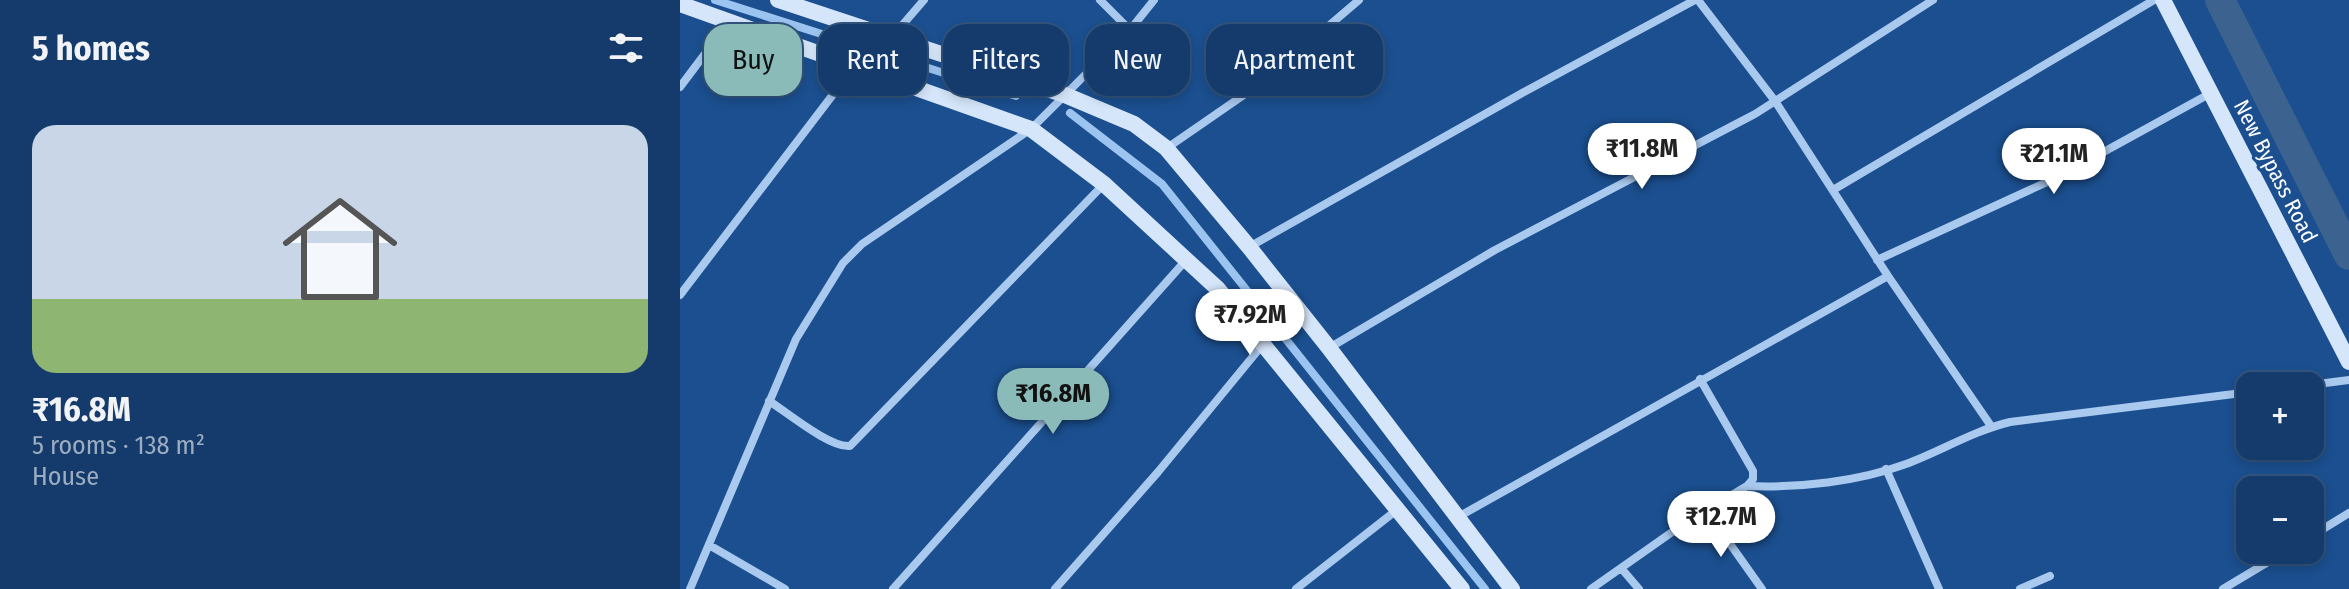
<!DOCTYPE html>
<meta charset="utf-8">
<style>
body{margin:0;font-family:"Fira Sans Condensed",sans-serif;background:#214673;color:#f1f3f6;height:100vh;display:flex;flex-direction:column;font-size:30px;white-space:nowrap}
*{box-sizing:border-box;margin:0}
p{font-size:26px;color:#9dadc1}
.icon{flex:none;width:44px;height:44px;fill:none;stroke:currentColor;stroke-width:2;stroke-linecap:round;stroke-linejoin:round}
.map{position:relative;flex:1;overflow:hidden}
.sheet{display:flex;flex-direction:column;background:#143b6b;width:680px}
.sheet>*{flex:none}
.hud{position:absolute;left:24px;top:24px;width:760px;height:72px;display:flex;gap:16px}
.tools{position:absolute;left:1556px;top:372px;display:grid;gap:16px}
.tools a{display:grid;place-items:center;width:88px;height:88px;border-radius:16px;background:#143b6b;box-shadow:0 4px 12px #0003,0 0 0 2px #33557e;font-size:40px}
.price{position:absolute;translate:-50% -68px;padding:0 18px;border-radius:28px;background:#fff;color:#222;font-size:26px;line-height:52px;filter:drop-shadow(0 2px 4px #0008)}
.price::after{content:'';position:absolute;left:50%;top:48px;width:24px;height:18px;margin-left:-12px;background:inherit;clip-path:polygon(0 0,100% 0,50% 100%)}
.price.current{background:#8bbbb9;color:#111}
ul{padding:0;list-style:none}
li{display:grid;align-content:center;gap:16px;height:424px;padding:0 32px}
li span{display:grid;place-items:center;height:248px;border-radius:24px;color:#555}
li>.icon{margin-inline-start:auto}
span .icon{width:144px;height:144px;fill:#fffc;stroke-width:1}
li b{font-size:34px}
h2{display:flex;justify-content:space-between;align-items:center;height:96px;padding:0 32px;font-size:34px}
.tag{padding:0 28px;border-radius:24px;background:#143b6b;box-shadow:0 4px 12px #0003,0 0 0 2px #33557e;font-size:28px;line-height:72px}
.tag.current{background:#8bbbb9;color:#111}
main{display:flex;flex:1;min-height:0}
.map>svg:first-child{display:block}
.lines{fill:none;stroke-linecap:round;stroke-linejoin:round}
.stream{stroke:#9cc4f0;stroke-width:8}
.canal{stroke:#3c6290;stroke-width:30}
.street{stroke:#a9c9ee;stroke-width:8}
.secondary{stroke:#d6e6fa;stroke-width:16}
.labels{text-anchor:middle;stroke-width:6;stroke-linejoin:round;paint-order:stroke}
.street-label{font-size:22px;fill:#fff;stroke:#1b4f8f}
</style>
<main>
<section class="sheet">
<h2>5 homes<svg class="icon" aria-label="filters" viewBox="0 0 24 24"><path d="M4 7h16M4 17h16"/><circle cx="9" cy="7" r="2"/><circle cx="15" cy="17" r="2"/></svg></h2>
<ul>
<li><span style="background:linear-gradient(#c9d6e8 70%,#8fb573 0)"><svg class="icon" aria-label="home" viewBox="0 0 24 24"><path d="M3 11l9-7 9 7M6 9v11h12V9"/></svg></span><div><b>₹16.8M</b><p>5 rooms · 138 m²</p><p>House</p></div></li>
</ul>
</section>
<div class="map">
<svg width="1669" height="589" viewBox="0 0 1669 589">
<rect width="100%" height="100%" fill="#1b4f8f"/>
<g class="lines">
<path class="stream" d="M35,0L336,96
M390,113L482,184L805,589"/>
<path class="canal" d="M1540,0L1669,255"/>
<path class="street" d="M420,0L450,30
M1018,0L1095,101L1208,276L1311,426
M212,37L244,0
M0,87L49,22
M487,148L584,81L679,0
M1153,190L1474,0
M569,247L844,92L1015,0
M1197,260L1378,177L1531,93
M0,295L174,67
M649,348L815,250L1075,114L1253,0
M1622,386L1669,380
M89,401C108,413 150,448 170,446L424,184
M1206,469L1259,589
M1067,486C1119,488 1177,482 1226,464C1261,451 1293,431 1330,422L1570,392
M1026,510L1082,589
M778,517L1208,276
M1630,537L1669,513
M29,545L105,589
M941,568L959,589
M10,589L116,339L163,263L182,244L351,129L450,30L474,0
M213,589L507,259
M375,589L478,472L584,343
M616,589L718,509
M911,589L1005,523L1067,486L1073,479V471L1020,379
M1340,589L1370,576
M1543,589L1608,550"/>
<path class="secondary" d="M98,0L385,95L454,124L486,148L569,247L649,348L832,589
M1483,0L1669,362
M0,4L351,129L424,184L538,289L782,589"/>
</g>
<g class="labels">
<g class="street-label">
<text transform="translate(1596 171) rotate(63)" y="8">New Bypass Road</text>
</g>
</g>
</svg>
<div class="tools">
<a>+</a>
<a>−</a>
</div>
<b class="price" style="left:962px;top:191px">₹11.8M</b>
<b class="price" style="left:1374px;top:196px">₹21.1M</b>
<b class="price" style="left:570px;top:357px">₹7.92M</b>
<b class="price current" style="left:373px;top:436px">₹16.8M</b>
<b class="price" style="left:1041px;top:559px">₹12.7M</b>
<div class="hud">
<a class="tag current">Buy</a>
<a class="tag">Rent</a>
<a class="tag">Filters</a>
<a class="tag">New</a>
<a class="tag">Apartment</a>
</div>
</div>
</main>
